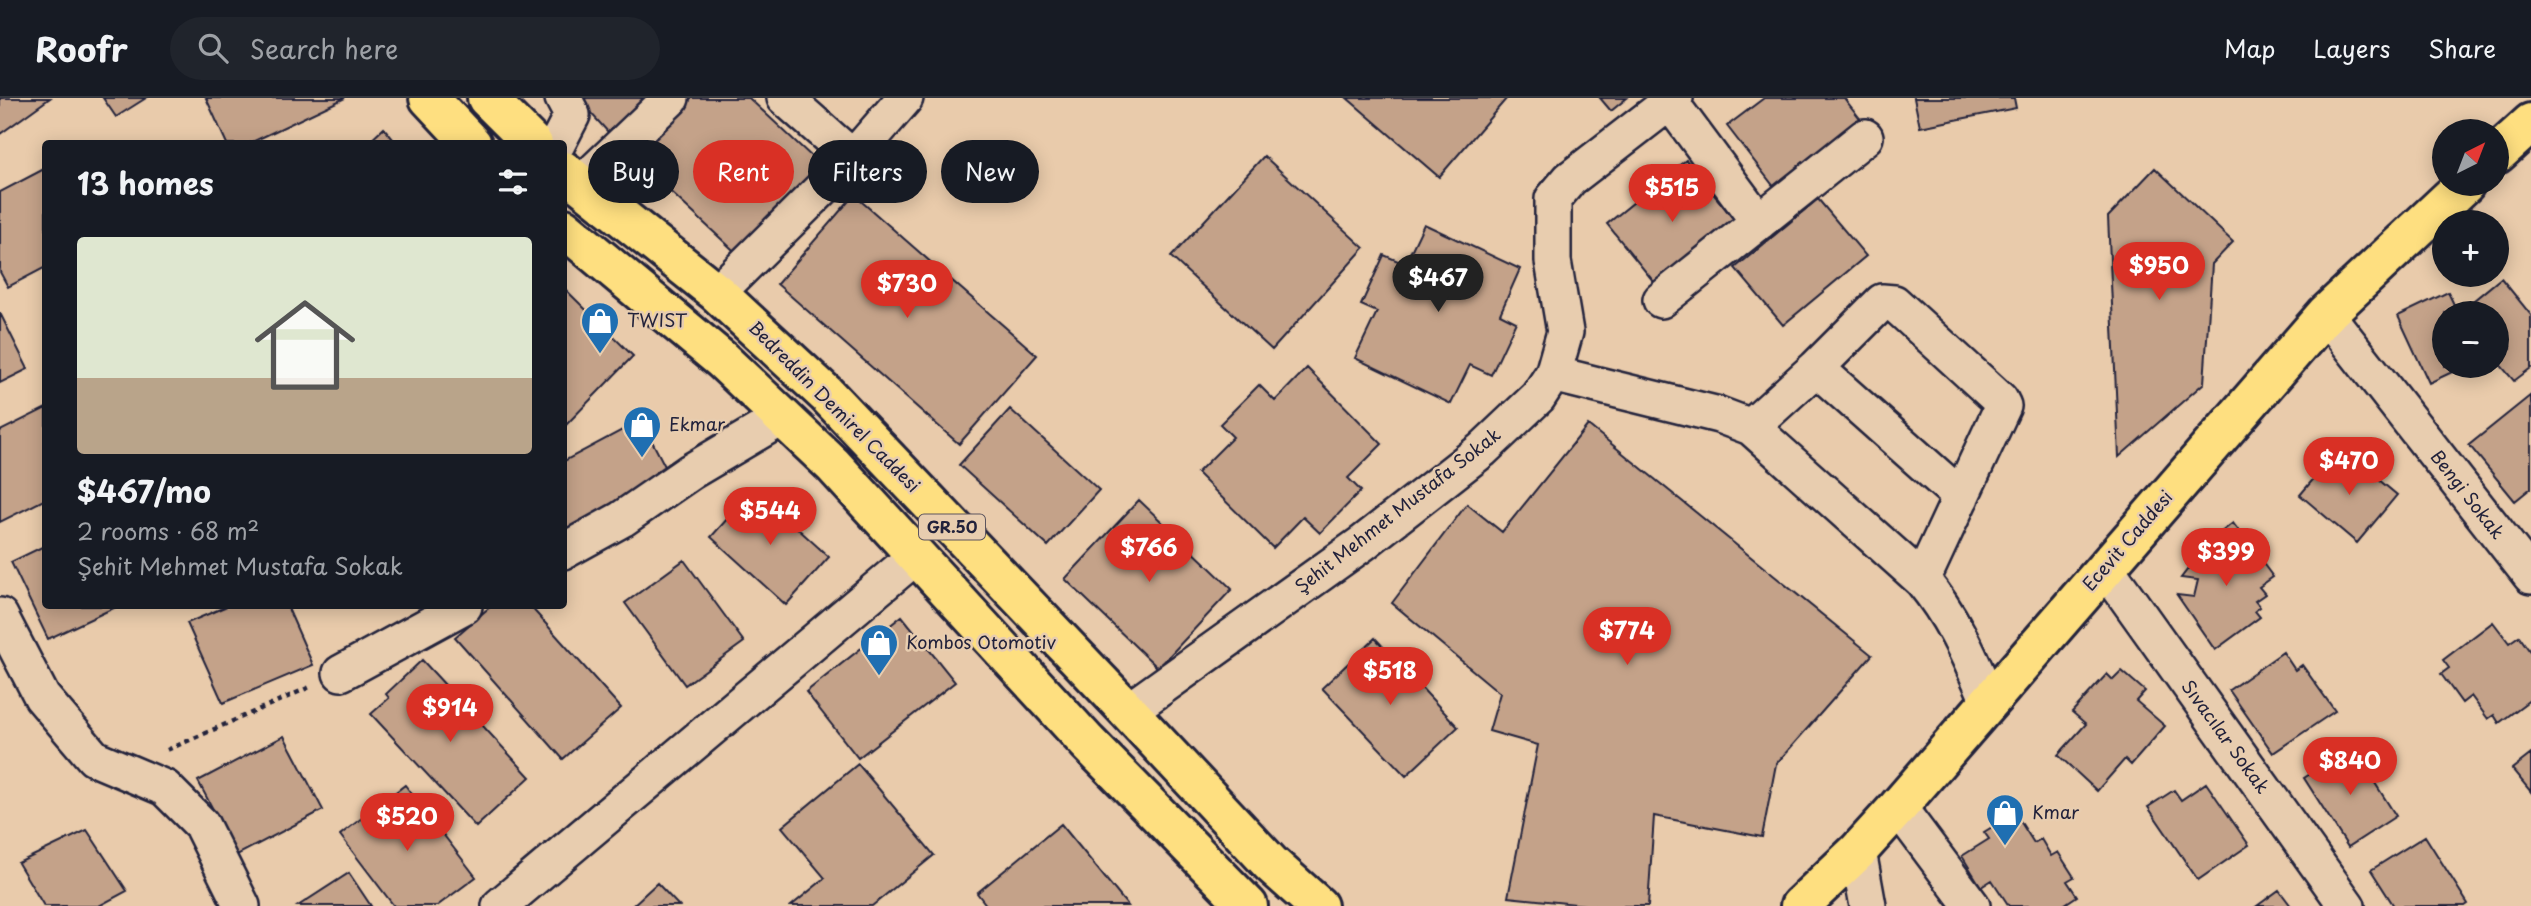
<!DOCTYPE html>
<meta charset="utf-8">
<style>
body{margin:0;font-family:"Playpen Sans",sans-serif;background:#20242c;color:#f1f3f6;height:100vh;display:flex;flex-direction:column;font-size:26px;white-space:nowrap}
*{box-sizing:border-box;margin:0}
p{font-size:23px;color:#9ea1a6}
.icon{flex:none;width:38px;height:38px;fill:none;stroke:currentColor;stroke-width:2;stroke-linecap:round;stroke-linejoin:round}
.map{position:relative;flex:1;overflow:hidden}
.sheet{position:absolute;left:42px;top:42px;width:525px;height:469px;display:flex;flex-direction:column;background:#171b24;border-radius:7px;box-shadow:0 4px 18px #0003}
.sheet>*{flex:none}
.guide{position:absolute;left:588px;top:42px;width:665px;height:63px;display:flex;gap:14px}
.needle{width:46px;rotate:42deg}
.tools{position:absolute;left:2432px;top:21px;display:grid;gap:14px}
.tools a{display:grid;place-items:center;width:77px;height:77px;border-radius:50%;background:#171b24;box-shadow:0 4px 18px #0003;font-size:35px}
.price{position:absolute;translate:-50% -60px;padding:0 16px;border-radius:24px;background:#d93025;color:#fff;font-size:23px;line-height:46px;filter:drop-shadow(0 2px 4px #0008)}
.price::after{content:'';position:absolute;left:50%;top:42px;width:21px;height:16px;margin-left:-10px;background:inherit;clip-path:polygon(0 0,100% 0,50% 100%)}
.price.selected{background:#222;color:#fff}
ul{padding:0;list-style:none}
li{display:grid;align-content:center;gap:14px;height:371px;padding:0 35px}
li+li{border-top:2px solid #363941}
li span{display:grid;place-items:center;height:217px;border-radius:7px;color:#555}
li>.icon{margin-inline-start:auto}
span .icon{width:126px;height:126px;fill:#fffc;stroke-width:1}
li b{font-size:30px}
h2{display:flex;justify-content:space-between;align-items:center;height:84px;padding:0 35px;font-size:30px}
.tag{padding:0 24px;border-radius:32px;background:#171b24;box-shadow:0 4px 18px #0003;font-size:24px;line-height:63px}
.tag.selected{background:#d93025;color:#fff}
header{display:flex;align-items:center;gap:42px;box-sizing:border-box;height:98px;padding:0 35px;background:#171b24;border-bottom:2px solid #363941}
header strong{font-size:33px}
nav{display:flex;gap:38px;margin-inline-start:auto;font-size:24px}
.search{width:490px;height:63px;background:#20242c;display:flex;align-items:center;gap:18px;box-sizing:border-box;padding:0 24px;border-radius:38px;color:#9ea1a6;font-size:26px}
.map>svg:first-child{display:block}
.building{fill:#c4a289;stroke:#22223b;stroke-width:2}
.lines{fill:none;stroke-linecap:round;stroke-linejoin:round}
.minor-casing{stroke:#22223b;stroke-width:40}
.major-casing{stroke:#22223b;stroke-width:44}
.path{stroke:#22223b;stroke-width:4.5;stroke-dasharray:5 5;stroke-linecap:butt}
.minor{stroke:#e8cdaf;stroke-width:35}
.major{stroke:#fedf80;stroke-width:38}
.labels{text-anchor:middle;stroke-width:5;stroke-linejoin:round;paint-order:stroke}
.shield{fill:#e8cdaf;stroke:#5d555e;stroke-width:2}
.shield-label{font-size:16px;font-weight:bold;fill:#22223b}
.poi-label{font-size:18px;fill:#22223b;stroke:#e8cdaf;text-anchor:start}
.street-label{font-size:18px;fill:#22223b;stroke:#e8cdaf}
</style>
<header>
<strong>Roofr</strong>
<div class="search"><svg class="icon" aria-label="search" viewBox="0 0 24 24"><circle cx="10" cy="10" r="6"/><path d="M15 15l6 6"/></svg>Search here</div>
<nav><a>Map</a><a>Layers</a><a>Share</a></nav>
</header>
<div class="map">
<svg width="2531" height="808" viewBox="0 0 2531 808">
<rect width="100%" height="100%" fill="#e9cbab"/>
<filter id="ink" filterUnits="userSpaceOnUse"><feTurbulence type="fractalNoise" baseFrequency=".0143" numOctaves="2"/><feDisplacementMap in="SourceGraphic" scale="14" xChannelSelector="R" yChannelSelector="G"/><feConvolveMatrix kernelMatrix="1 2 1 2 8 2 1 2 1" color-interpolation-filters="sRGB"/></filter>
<g filter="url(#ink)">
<path class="building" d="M0,0H50L0,36Z
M103,0H146L116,19Z
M206,0H345L248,46H227Z
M577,0H647L609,35Z
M691,0H749L828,74L745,163L635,61Z
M1347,0H1507L1439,79Z
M1600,0H1627L1611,13Z
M1764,0H1844L1862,23L1775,90L1727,28Z
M1914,0H2014L2016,10L1920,29Z
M384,30L397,46H367Z
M1264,58L1364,150L1272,252L1171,159Z
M1686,62L1737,125L1658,189L1607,126Z
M46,70V169L8,189L0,174V94Z
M2155,70L2233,144L2212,166L2204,285L2119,359L2108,119Z
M854,97L1037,257L959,346L777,186Z
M1818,101L1866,158L1783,227L1735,170Z
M1424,126L1520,171L1500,216L1516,224L1491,277L1470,267L1451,306L1355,260L1377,214L1361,207L1384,157L1405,166Z
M2501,180L2531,217V270L2514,283L2497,263V261L2511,250L2497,233V215H2483L2473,203Z
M566,192L633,258L564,329V194Z
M2448,194L2458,215H2445V268H2465L2429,285L2398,218Z
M0,215L28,271L0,285Z
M1307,270L1382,346L1348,380L1361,393L1320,435L1303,419L1273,450L1197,375L1233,339L1220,326L1259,287L1275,303Z
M2531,297V390L2515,403L2469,347Z
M46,310V401L0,424V333Z
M1010,311L1099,392L1048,448L959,367Z
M641,322L669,376L564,432V363Z
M1588,327L1872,557L1776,666L1762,739L1654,718L1648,808H1595L1508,799L1538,647L1489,633L1500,595L1392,505L1467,406L1502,434Z
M2348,356L2397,397L2357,445L2300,397L2327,365L2335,371Z
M754,391L829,459L786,507L711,439Z
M1139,402L1232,491L1158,570L1065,481Z
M2233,425L2273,479L2259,489L2265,496L2255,503L2260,509L2255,513L2260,519L2215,552L2177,497L2194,499L2198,482L2181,480L2191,467L2222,447L2216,438Z
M46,447V508H118L48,541L11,464Z
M684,462L744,544L685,587L625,505Z
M227,508H287L313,567L223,605L187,525Z
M491,508H530L621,610L563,661L455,539Z
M902,518L955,584L858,660L806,594Z
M2493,524L2509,545L2519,538L2531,555V601L2499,625L2494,617L2488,621L2471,598L2462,605L2441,576L2449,570L2443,562Z
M1375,540L1458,629L1406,678L1322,590Z
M2283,554L2295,572L2302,567L2335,613L2273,655L2229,592Z
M422,562L530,679L476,729L371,616L389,600L386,596Z
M2122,573L2145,593L2136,603L2165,628L2131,667L2125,661L2097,693L2058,657L2086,626L2072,614L2107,576L2113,582Z
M284,638L323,712L237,757L198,683Z
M2352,649L2396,718L2348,749L2304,680Z
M2531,656V694L2512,671Z
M858,666L934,757L872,808H791L825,780L782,729Z
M2206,685L2249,747L2198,782L2148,709L2174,692L2181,702Z
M405,687L476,779L437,808H394L340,737Z
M2015,715L2034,745L2041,741L2051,758L2058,754L2074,779L2067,783L2077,798L2062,808H2009L1992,782L1981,789L1962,758L1989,741L1984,734Z
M1061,726L1128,808H987L977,795Z
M87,732L127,793L99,808H44L18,765Z
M2425,738L2468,806L2465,808H2394L2371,772Z
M349,775L371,808H298Z
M657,785L679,808H632Z
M2279,792L2291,808H2257Z"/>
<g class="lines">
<defs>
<path id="minor" d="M785,0L853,60
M1670,4L1759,124
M557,46L572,17L563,0
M580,87L671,0
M717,195L853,60L905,0
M1661,202L1865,39
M2326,216L2531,478
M1816,270L1961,399
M1553,276L1719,317L1751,329L1922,482C1954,521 1969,558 1989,603
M1751,329L1816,270L1882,204L1894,205L2000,302L2003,308L1922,482
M564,453L622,421L690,374L783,319
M2105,469L2347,808
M0,518L42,599L94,660L165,690L201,726L242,808
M341,575L464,508
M1128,613L1363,445L1482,352L1538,299L1553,276L1565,234L1553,163V101L1570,81L1675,0
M1898,709L1972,808
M1858,753L1868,808
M500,808L916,458"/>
<path id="major" d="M429,0L472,46
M487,0L533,46
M2497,56L2531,25
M564,73L717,195L826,296L1128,613L1271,766L1318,808
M564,130L722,262L833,367L1087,644L1248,808
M1800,808L1858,753L1898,709L2326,216L2465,86"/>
</defs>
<use href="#minor" class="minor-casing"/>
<use href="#major" class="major-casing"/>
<path class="path" d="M167,652L310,589"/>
<use href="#minor" class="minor"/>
<use href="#major" class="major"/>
</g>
</g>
<defs>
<symbol id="shop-pin" viewBox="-11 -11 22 30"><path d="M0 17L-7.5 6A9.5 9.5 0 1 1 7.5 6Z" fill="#1f6fb2" stroke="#e8cdaf"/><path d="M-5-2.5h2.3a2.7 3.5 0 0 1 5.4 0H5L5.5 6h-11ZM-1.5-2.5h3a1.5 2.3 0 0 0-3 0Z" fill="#fff"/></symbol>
</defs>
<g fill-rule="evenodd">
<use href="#shop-pin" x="578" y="201" width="44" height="60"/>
<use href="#shop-pin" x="620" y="305" width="44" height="60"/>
<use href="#shop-pin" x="857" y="523" width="44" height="60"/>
<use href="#shop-pin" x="1983" y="693" width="44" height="60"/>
</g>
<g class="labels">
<rect class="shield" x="919" y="416.5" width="66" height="25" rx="5"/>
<g class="shield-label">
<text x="952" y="435">GR.50</text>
</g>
<g class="poi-label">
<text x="627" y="229">TWIST</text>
<text x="669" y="333">Ekmar</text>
<text x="906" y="551">Kombos Otomotiv</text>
<text x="2032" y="721">Kmar</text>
</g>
<g class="street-label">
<text transform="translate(834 309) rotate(45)" y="6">Bedreddin Demirel Caddesi</text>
<text transform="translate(2467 397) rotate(52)" y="6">Bengi Sokak</text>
<text transform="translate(1398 413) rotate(-38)" y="6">Şehit Mehmet Mustafa Sokak</text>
<text transform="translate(2128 443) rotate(-49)" y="6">Ecevit Caddesi</text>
<text transform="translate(2225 639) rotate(54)" y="6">Sıvacılar Sokak</text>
</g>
</g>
</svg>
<div class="tools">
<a><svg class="needle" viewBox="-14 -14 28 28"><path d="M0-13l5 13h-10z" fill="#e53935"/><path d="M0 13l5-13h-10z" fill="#9ea1a6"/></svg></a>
<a>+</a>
<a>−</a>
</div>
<b class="price" style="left:1672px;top:126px">$515</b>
<b class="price" style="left:2159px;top:204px">$950</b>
<b class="price selected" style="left:1438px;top:216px">$467</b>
<b class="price" style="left:907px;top:222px">$730</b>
<b class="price" style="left:2349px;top:399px">$470</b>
<b class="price" style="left:770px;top:449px">$544</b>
<b class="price" style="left:1149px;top:486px">$766</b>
<b class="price" style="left:2226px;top:490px">$399</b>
<b class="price" style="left:1627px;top:569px">$774</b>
<b class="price" style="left:1390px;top:609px">$518</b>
<b class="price" style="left:450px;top:646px">$914</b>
<b class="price" style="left:2350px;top:699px">$840</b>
<b class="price" style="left:407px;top:755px">$520</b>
<div class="guide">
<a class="tag">Buy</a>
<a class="tag selected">Rent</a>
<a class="tag">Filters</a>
<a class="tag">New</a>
</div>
<section class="sheet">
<h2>13 homes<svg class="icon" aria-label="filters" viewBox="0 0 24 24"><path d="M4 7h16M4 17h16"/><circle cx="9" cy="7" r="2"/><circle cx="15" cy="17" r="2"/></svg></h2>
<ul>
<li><span style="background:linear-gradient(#dfe7d0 65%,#b9a48a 0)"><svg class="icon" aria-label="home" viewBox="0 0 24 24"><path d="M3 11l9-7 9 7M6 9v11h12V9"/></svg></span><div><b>$467/mo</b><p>2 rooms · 68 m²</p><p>Şehit Mehmet Mustafa Sokak</p></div></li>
</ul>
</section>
</div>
